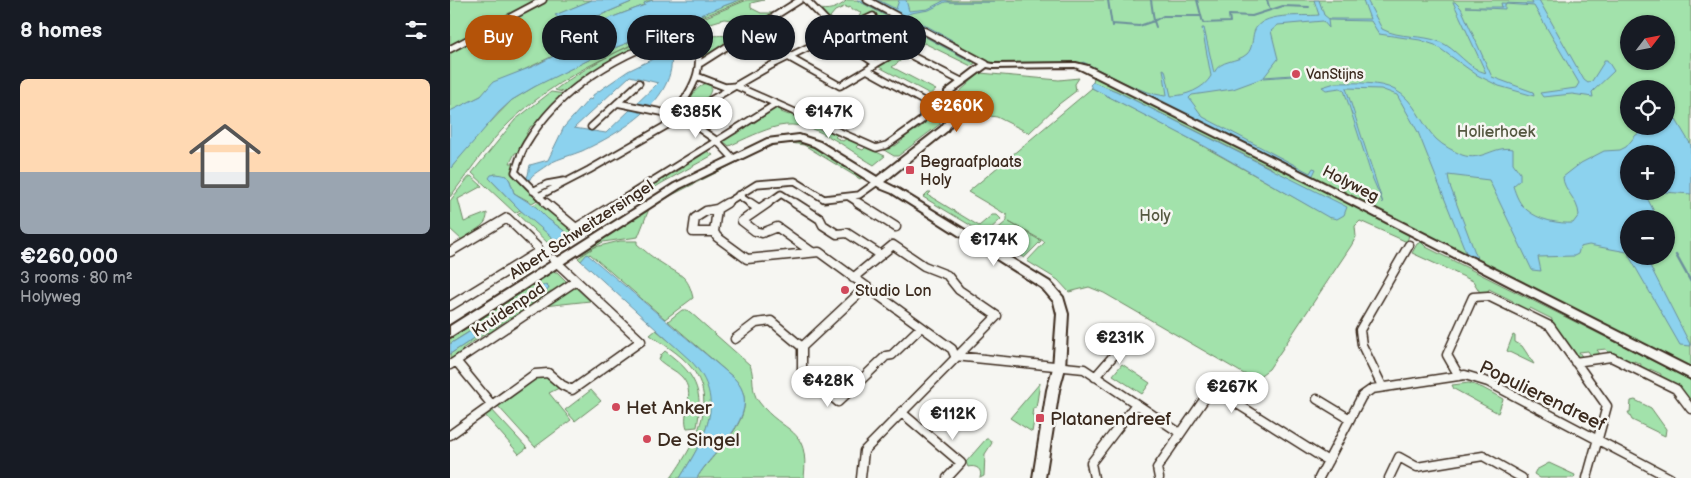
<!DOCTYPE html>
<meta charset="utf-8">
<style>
body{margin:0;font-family:"Balsamiq Sans",sans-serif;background:#20242c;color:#f1f3f6;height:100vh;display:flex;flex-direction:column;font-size:19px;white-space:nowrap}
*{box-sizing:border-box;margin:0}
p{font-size:16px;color:#9ea1a6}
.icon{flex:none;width:28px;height:28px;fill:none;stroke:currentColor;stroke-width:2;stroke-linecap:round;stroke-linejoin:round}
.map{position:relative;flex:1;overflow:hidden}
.details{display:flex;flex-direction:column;background:#171b24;width:450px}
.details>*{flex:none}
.guide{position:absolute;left:15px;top:15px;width:475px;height:45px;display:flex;gap:10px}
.needle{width:32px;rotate:58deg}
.fabs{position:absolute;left:1170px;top:15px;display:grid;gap:10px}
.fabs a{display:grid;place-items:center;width:55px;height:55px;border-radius:50%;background:#171b24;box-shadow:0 1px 4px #0004;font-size:25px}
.price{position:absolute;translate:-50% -42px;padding:0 11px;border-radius:18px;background:#fff;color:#222;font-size:16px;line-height:32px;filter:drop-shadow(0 1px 2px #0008)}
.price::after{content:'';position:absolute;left:50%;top:30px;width:15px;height:11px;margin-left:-8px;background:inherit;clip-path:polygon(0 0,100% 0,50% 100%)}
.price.on{background:#b45309;color:#fff}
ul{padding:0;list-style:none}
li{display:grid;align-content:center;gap:10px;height:265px;padding:0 20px}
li+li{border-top:1px solid #363941}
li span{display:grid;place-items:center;height:155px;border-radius:8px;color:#555}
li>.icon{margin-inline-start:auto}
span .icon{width:90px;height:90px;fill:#fffc;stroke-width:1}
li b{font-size:21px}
h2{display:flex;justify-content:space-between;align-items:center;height:60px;padding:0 20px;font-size:21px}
.tag{padding:0 18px;border-radius:22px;background:#171b24;box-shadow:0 1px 4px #0004;font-size:18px;line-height:45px}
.tag.on{background:#b45309;color:#fff}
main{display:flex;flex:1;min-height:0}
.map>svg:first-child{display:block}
.green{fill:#a2e2ab;stroke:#6e8664;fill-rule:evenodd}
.water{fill:#8cd2ee;stroke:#6c8f9b;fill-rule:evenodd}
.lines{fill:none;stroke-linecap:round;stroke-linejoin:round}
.stream-far1{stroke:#6c8f9b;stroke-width:2}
.stream{stroke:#6c8f9b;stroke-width:2.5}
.street-far1-casing{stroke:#3b2a1e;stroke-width:9}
.street-casing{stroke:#3b2a1e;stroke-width:11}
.secondary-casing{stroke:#3b2a1e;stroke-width:4}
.street-far1{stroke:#f6f6f2;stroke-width:5.5}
.street{stroke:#f6f6f2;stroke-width:8}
.secondary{fill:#f6f6f2;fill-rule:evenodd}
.poi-dot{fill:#d1495b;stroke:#f6f6f2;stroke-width:2}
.labels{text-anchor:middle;stroke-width:5;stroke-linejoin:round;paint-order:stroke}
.far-poi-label{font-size:14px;fill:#3b2a1e;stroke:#f6f6f2;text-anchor:start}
.park-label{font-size:16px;fill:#555841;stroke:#f6f6f2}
.poi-label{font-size:16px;fill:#3b2a1e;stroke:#f6f6f2;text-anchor:start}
.street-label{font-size:16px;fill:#3b2a1e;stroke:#f6f6f2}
.near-street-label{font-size:19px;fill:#3b2a1e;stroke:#f6f6f2}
.near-poi-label{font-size:19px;fill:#3b2a1e;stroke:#f6f6f2;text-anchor:start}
</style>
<main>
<section class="details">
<h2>8 homes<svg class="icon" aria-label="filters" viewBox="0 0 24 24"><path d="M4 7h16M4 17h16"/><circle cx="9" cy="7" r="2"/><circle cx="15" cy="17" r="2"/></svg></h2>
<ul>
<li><span style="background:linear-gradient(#ffd9b3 60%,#9aa5b1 0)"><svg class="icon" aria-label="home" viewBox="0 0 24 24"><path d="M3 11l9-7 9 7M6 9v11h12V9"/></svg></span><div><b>€260,000</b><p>3 rooms · 80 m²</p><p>Holyweg</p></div></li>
</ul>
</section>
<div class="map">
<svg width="1241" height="478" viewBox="0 0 1241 478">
<rect width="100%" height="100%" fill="#f6f6f2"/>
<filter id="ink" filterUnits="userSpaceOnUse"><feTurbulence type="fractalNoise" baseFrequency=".02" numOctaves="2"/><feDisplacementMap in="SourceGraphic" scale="10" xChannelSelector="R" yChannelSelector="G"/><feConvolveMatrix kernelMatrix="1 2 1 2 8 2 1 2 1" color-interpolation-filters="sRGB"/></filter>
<g filter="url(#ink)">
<path class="green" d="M0,0H142L106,15L125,30L130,43L55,79L31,96L0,112Z
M186,0H203L194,3L195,5L136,27L132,23Z
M289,0H294C216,33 137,55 71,112C43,135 22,168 0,197V169L25,138L62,100L89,84L159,50Z
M297,0H314L301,3V8L311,13H326L322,16L319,15L312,19L315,21L301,29L298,28L289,34L291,35L289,37L278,30L285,25L282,20L274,19L254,25L253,31C261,39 268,34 277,36C279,36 282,39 284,40L281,42L278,41L266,49L268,50L255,59L253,58L250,28L247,27L246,21Z
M393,0H407L522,62L523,61L410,0H1241V377L959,235L957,242L910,221L905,226L906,237L901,246L819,369L808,377L794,374L654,293L639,287L619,292L608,280L577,261L595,242L559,222L591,241L574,258L539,236L557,221V215L518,192L642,88L726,131L881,218L821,168L666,91L643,82L644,77L625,68L538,67L527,62L521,66L474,43L442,67L486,90L480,94L429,67L454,52L452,51L469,39L423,14L410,21L407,20L411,13L407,10H401V7L397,8L396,6L385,11L380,17L382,23L368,8C376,12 389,8 396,1ZM1179,24H1216V61H1179ZM1179,89H1216V126H1179ZM1179,154H1216V191H1179ZM1179,219H1216V256H1179Z
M243,23L244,28L196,45L194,43L164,61L161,60L134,80H130L122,86L125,87L116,93L105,90C135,66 205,29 243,23Z
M530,73L609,80L629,78L625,84L626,91L609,104L579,133L547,117L511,112L507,94Z
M256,83L261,84C263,95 252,105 241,106C238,96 247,88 256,83Z
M101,92L115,94L97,109L100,110L86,126H81L76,134H80L70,152L65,153L60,163H65L63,175L87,200L82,203L64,193L60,181L57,176L44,174L41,180L70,210L65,213L22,173L65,120Z
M490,103V124L448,156H444L434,150L441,145L445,146L453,140L450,138L462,129L465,131L473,125L470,123L475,118L477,105Z
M325,106L334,109L331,112L339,115L342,113L351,117L348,120L356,123L360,121L370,125L367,128L375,132L378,130L388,134L385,137L393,141L397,138L409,144L406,147L413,150L416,147L435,156L424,165C395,148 364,119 329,126C312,130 295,139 279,146L273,141L285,131L288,133L297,127L295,125L301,121L304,123L312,117L310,115Z
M338,139L360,142L413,177L410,179L354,145L341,143L321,145L222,195L199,209L188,237L153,242L131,255L128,252L217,195L310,146Z
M255,150L263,155L212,183L115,243L129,228L143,219L146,221L159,213L156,211L164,206L167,208L179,201L177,198L184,194L186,196L198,189L196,186L203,182L206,184L217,177L215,175L221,171L224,173L235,166L232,164L239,160L242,161L252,155L250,153Z
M21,176L32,186L8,199L14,222L37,213C38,223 30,227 23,232L24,235L13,241L0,229V201L18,178Z
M478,192H481L478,195L529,226L542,215H547L551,219L535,234L473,197Z
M88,202L123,231L112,242L99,244L67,214L72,211L105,240L115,237L117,233L98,219L83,205Z
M170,241H187V244C195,251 204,259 213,264C231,276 238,275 243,298L215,319L140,254L131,261L128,258L145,247Z
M971,242L976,247L1241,380V403L1210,379L1211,374L1200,369L1198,374L1190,370L1191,364L1184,361L1182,366L1160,355L1156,349L1147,350L1151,355L1142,357L1138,351L1129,352L1133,358L1125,356L1101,323L1102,319L1080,308L1077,313L1062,306L1063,301L1039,289L1037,293L1031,294L1023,281L962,253L967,244Z
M99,272H107L116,281L115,283L104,293L101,291L81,304L84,308L63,321L60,318L46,327L48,330L41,335L38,332L12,349L14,353L0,362V354L97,290L89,287L0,344V334Z
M126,288L140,301L94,306L121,289Z
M232,310H237L240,312L300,365C305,377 300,391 309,402C334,435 360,425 354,478H247C263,450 317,414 284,378L218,321Z
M206,330C221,343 241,357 252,373C275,409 248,448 230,478H221C243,446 271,402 240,366C229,353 213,344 200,335Z
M1063,335L1065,336V342L1072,346L1084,364L1057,351Z
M215,351C245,373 254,390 247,427L237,428C231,413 247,394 232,377C226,370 216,367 209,360L211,355Z
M672,364L700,383L692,394L663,375Z
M95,377L109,388L99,393L121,420L85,447L47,405L86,378Z
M590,383L586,408H583L582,415H585L582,432L560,418Z
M1019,383L1033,388L1053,399L1048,413L1004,389L1002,385Z
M141,390L151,401L125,421L115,410Z
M1185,400L1201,408L1216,429L1215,436L1182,420L1178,412H1180L1181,401Z
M41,409L77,448L69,454L34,414Z
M536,439H539L542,443L535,454L534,476L530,478C533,469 526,465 518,467L516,462Z
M1099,463L1125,475L1124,478H1090L1084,474L1086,470Z"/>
<path class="water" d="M142,0H186L132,23L136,27L195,5L194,3L203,0H289L159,50L84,87L62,100L49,112L0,169V111L31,96L43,82L84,66L130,43L125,30L105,15Z
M407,0H411L523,61L522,62Z
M424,0H428L446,9L449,0H456L459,11L478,9L495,0L500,2H544H495L479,10L461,13L457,15L502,40L501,41L450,16Z
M864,0H869L874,15L879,19H920L913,0H917L932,29C950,39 972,34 990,42C1006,48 1018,69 1036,73L1003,2H1005L1011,8L1042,77L1083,92L1084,96L1049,86L1027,75L985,45L970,40L929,34L921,21L878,20L879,28L873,21L828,25L821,31L828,59L814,77L842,75L845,72L843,76L813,78L783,89L742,95L739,98L753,117L860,173L863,168L866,169L862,177L631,64L633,62C660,74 686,92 715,96L717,95L713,69L715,70L721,96C735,96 754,89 761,76L752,28H754L764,73C770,59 787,63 797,54C803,48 802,39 804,32C811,11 851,17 869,15Z
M1081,0H1089L1134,80L1138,83L1142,81L1154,62V60H1157L1164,71L1142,92L1143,97L1122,94L1093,97L1090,93L1126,88L1129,83L1084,6L1055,4V9L1015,7H1052L1051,3L1083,4Z
M229,39H234L221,52C228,100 170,133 132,151C122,155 110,158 100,163C98,165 82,175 82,176C80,178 80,180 78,182L76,179L78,175L80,165L98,160L114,127L139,99L142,100L143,95L178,71L215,53L212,46ZM180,76L208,83L156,133L124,128Z
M643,82L666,91L897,207L894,215L887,219L878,217L756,147L642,88L640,85Z
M885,83C902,83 929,81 945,90C965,100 971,124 986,139C993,146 1004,151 1012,155C1032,162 1044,145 1063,149V163L1070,173V180L1063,186C1066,195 1069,204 1077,210C1088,220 1109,224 1123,223L1129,215C1128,199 1113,190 1113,177L1131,163L1154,151L1170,150L1176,147L1186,135L1201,126H1216V103L1241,145V194L1200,191L1196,196L1208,219H1179V255L1177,252L1139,245L1130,247L1128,254L1124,256L1088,257L1091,271L1082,270L1039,180L998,175L1000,186L1027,258L1017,255L968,132L947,95L931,89L896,88L933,203L922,177L894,90L890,88L876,90L872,87ZM1179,154H1216V191H1179Z
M47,174L57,176L60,181L64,193L86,207L98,219L117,233V235L111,240H105L70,210L39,178L41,175Z
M137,254L284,378C317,413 262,450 247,478H230C253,440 279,401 241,361L131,261Z
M1179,256H1195L1241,346L1230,345Z
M96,284L99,287L98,290L0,354V344Z"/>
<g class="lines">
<path class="stream-far1" d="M658,0L662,26
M747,0L753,23L780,22L779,15L802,16L833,6L859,7
M817,0L820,10
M662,24L689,26L704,21L701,0
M706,27L704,21L713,16H750
M498,40L508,45"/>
<path class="stream" d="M1226,255L1241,282"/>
<defs>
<path id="street-far1" d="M356,0L388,33
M417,0L536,64
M404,26L448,51L426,64
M386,34L423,16
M0,49L93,0
M460,55L511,81
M340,58L390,86L417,70
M251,63L350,0
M249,77L275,87L286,86L426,148L437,145L472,120L475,102L498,100
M167,103L231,116L267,141L283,158
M141,127L189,83
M83,191L97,184L114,181
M288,195L301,204
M89,196L139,170L320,66L383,35L426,64L417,70L475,102
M399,197L410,204
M97,204L65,172C68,163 71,152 76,144C113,82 179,48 246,29C253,71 248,80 225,114
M165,204L326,104
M275,204L307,184L345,181L374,199L409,195L427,182
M317,204L331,194L347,204"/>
<path id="street" d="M96,203L126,228L167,203
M277,203L267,209L264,232L267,237L297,259L369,252L502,349L505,356L634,369L730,433
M300,203L309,209
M318,203L292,221L305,231L312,233L327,227L362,252
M345,203L370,219L373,225L387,234L397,233L431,255
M408,203L446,227
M264,232H243L245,218L256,211L267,209
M0,252L57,218L87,247L88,252L0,306
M403,278L443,245L474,266L497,275L509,290L547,316L414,451L411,478
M285,339L306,323L321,321L352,347V371L388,402L436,356L442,355L471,327
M352,347L416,287
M6,361L42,405
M1125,362L1161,357L1226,389L1241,409
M0,365L126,281
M1009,376L997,355L1023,297L1038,296L1100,326L1157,406L1137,478
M645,377L678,339
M932,386L912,345L910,330L959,245
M867,399L900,419
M451,412L511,463L497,478
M0,435L85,374L98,373L112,385L122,390L191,341L103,259
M644,478L641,463L686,404
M709,478L707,468L762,388L878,461
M869,478L912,396L922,389L1015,375L1038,382L1220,478
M939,478L949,457L967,467L1033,456L1072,478"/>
<path id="secondary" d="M533,62L543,64L626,63L638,66L874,183L1241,368V379L868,187L632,70L625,67L543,68L537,67L503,92V122L497,131L434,182L448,189L600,282L613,297L618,314L615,368L609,390L595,478H583L597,390L603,368L607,314L604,302L592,288L442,193L432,189L364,146L349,141L322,144L230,188L0,337V326L224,184L317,139L349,135L370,142L427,177L491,127L495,122V91Z"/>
</defs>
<use href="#street-far1" class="street-far1-casing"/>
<use href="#street" class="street-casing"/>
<use href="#secondary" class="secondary-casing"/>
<use href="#street-far1" class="street-far1"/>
<use href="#street" class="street"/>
<use href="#secondary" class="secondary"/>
</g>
</g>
<g class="poi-dot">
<circle cx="846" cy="74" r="5"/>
<rect x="455" y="165" width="10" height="10" rx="2.5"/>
<circle cx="395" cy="290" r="5"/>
<circle cx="166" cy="407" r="5"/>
<rect x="585" y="413" width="10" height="10" rx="2.5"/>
<circle cx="197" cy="439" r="5"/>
</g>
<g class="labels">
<g class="far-poi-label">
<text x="856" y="79">VanStijns</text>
</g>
<g class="park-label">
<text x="1046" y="137">Holierhoek</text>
<text x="705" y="221">Holy</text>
</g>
<g class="poi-label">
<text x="470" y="167">Begraafplaats<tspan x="470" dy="18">Holy</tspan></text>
<text x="405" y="296">Studio Lon</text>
</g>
<g class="street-label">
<text transform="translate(901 183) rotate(27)" y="6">Holyweg</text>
<text transform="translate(131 229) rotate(-33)" y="6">Albert Schweitzersingel</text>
<text transform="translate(58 309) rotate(-34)" y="6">Kruidenpad</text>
</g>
<g class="near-street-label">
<text transform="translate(1093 395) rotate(26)" y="7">Populierendreef</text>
</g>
<g class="near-poi-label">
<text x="176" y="414">Het Anker</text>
<text x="600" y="425">Platanendreef</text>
<text x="207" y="446">De Singel</text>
</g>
</g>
</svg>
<div class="fabs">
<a><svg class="needle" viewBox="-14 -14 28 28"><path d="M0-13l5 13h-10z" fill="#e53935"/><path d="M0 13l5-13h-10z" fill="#9ea1a6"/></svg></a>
<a><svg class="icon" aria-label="locate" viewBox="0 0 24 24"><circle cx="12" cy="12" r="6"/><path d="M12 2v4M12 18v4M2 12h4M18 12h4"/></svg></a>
<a>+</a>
<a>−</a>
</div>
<b class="price on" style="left:507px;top:133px">€260K</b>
<b class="price" style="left:246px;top:139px">€385K</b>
<b class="price" style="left:379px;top:139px">€147K</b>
<b class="price" style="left:544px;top:267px">€174K</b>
<b class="price" style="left:670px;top:365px">€231K</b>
<b class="price" style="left:378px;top:408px">€428K</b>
<b class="price" style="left:782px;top:414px">€267K</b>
<b class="price" style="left:503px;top:441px">€112K</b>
<div class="guide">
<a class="tag on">Buy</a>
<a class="tag">Rent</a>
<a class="tag">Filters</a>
<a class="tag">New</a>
<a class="tag">Apartment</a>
</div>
</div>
</main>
